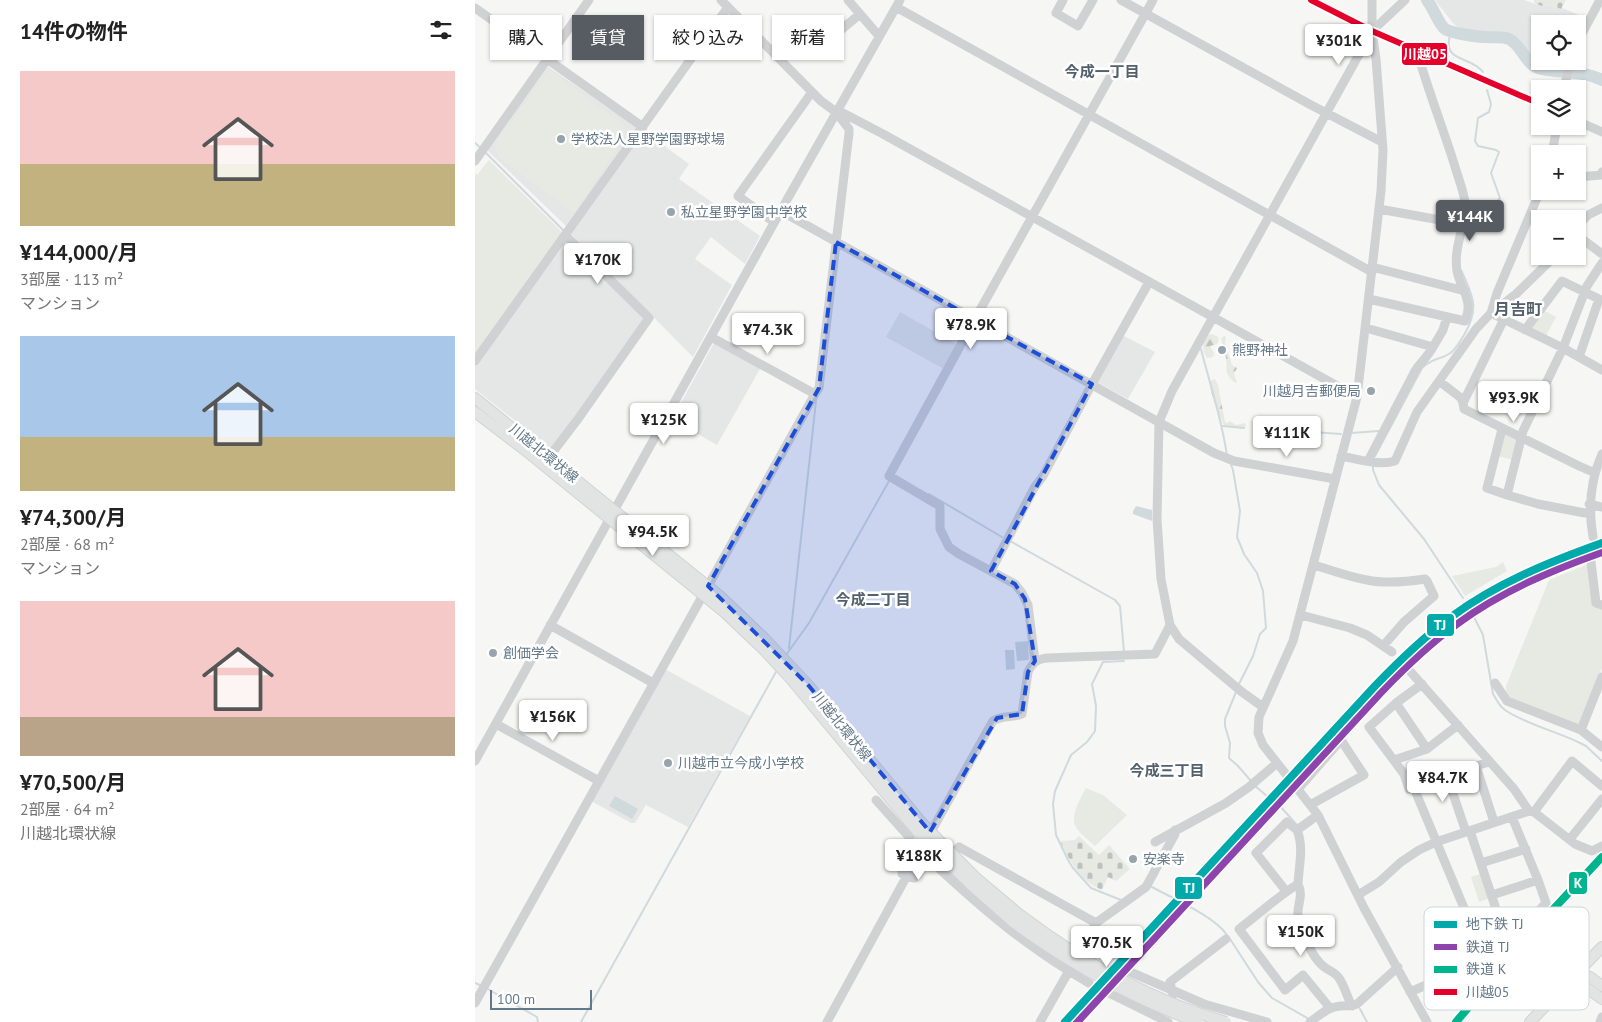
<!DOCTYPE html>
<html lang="ja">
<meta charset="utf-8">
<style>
body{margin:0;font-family:"PT Sans","Noto Sans JP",sans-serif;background:#f2f2f2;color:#222;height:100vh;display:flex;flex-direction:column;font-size:19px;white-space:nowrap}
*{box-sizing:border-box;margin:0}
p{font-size:16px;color:#767676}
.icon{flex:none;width:28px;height:28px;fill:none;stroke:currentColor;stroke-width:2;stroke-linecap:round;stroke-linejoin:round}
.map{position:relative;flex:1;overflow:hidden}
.side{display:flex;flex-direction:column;background:#fff;width:475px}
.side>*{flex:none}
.banner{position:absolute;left:15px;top:15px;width:475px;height:45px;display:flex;gap:10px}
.tools{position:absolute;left:1056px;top:15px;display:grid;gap:10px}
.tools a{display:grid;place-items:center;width:55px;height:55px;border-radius:0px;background:#fff;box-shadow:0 1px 4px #0004;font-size:25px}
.scale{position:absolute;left:15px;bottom:12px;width:102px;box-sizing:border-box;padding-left:5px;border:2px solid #637888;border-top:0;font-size:14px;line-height:18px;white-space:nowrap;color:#637888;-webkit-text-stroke:4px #fff;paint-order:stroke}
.price{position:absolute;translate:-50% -42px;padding:0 11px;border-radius:5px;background:#fff;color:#222;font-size:16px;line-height:32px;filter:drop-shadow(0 1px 2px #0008)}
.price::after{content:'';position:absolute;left:50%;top:30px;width:15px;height:11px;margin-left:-8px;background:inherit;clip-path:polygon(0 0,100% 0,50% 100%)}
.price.active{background:#565c61;color:#fff}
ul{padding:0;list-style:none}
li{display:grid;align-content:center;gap:10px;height:265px;padding:0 20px}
li span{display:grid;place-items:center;height:155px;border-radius:0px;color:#555}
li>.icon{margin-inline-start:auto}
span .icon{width:90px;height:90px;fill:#fffc;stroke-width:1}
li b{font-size:21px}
h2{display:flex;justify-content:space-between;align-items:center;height:60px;padding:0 20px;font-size:21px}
.chip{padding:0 18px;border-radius:0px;background:#fff;box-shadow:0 1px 4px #0004;font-size:18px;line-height:45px}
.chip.active{background:#565c61;color:#fff}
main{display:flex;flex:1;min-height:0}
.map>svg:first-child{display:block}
.built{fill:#e5e6e6}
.green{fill:#e6eae3}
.forest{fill:url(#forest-firs)}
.cemetery{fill:url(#cemetery-stones)}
.water{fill:#d0d9dc}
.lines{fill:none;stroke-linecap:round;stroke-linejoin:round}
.stream{stroke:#d0d9dc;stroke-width:2}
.river{stroke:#d0d9dc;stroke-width:12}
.major-casing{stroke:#d2d3d4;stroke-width:12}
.minor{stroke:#d0d1d2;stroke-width:9}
.major{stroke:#e2e3e3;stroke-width:10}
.major-bridge-casing{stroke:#d2d3d4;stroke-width:12;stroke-linecap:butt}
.major-bridge{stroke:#e2e3e3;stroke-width:10}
.bus-1-casing{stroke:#fff;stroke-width:10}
.bus-1{stroke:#e4002b;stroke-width:6}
.rail-1-casing{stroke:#fff;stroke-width:11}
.rail-2-casing{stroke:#fff;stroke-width:11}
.rail-1{stroke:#8e44ad;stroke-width:8}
.rail-2{stroke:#00b48d;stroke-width:8}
.metro-1-casing{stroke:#fff;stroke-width:11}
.metro-1{stroke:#01aaaa;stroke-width:8}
.marked{fill:#1d4ed8;fill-opacity:0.2;stroke:#1d4ed8;stroke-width:4;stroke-dasharray:10 6;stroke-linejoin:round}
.poi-dot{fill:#96a4ae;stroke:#fff;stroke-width:2}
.labels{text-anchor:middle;stroke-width:5;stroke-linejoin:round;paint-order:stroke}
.poi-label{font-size:14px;fill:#637888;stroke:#fff;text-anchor:start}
.street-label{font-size:14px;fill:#637888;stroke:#fff}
.neighbourhood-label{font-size:15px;font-weight:bold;fill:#52616c;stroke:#fff}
.quarter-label{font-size:16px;font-weight:bold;fill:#52616c;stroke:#fff}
.key{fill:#fff;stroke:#d0d6db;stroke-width:1}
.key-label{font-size:14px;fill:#637888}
.line-badge{stroke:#fff;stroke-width:2}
.badge-label{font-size:14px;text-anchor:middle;font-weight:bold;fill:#fff}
</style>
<main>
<section class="side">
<h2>14件の物件<svg class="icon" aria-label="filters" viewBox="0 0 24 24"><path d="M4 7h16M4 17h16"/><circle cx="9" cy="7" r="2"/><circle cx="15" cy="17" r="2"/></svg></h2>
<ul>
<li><span style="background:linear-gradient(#f6c9c9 60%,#c2b280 0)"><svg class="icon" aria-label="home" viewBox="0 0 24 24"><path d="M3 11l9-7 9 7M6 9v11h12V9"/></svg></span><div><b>¥144,000/月</b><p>3部屋 · 113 m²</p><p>マンション</p></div></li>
<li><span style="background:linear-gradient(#a9c7e8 65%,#c2b280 0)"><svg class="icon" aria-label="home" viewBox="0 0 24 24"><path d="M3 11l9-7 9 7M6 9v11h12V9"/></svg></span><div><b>¥74,300/月</b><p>2部屋 · 68 m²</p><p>マンション</p></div></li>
<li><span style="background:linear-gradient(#f6c9c9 75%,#b9a48a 0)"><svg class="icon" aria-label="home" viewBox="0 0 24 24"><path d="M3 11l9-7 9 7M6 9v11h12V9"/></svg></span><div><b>¥70,500/月</b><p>2部屋 · 64 m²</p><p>川越北環状線</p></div></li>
</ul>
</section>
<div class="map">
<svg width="1127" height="1022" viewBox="0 0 1127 1022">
<defs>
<pattern id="forest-firs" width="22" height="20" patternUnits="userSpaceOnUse" patternTransform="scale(1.25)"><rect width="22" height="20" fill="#e6eae3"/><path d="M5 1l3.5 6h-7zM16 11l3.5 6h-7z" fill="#bec2be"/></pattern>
<pattern id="cemetery-stones" width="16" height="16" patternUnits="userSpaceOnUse" patternTransform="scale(1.25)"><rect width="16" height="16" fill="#e6eae3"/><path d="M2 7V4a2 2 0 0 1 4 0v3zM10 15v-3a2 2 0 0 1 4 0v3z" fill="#bec2be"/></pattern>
</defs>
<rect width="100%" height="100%" fill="#f6f6f5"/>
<path class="built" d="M960,0H1049L1069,7L1071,4L1086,9L1087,8L1111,18L1103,35L1102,24H1065V61H1091L1089,67H1081L1072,66L1057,59L1041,42L1030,36L1007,35L981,26L977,22Z
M72,66L161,127V130L91,226L12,150Z
M169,131L214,164L204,179L285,236L270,264L236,237L220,259L257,285L218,357L96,234Z
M92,241L170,318L76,449L0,389V366Z
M425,312L483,345L469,369L411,337Z
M647,335L680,352L653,399L622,382Z
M240,341L286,367L242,445L197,419Z
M190,669L275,716L213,827L171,805L160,823H156L118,802L117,800Z"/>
<path class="green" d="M74,69L150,126L151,135L99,213L23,157L20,144Z
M14,160L87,232L0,354V173L2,175Z
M1068,310L1081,317L1071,336L1057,329L1056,326Z
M1030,433L1042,439L1038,460L1022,456Z
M1028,562L1032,571L990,596L977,576L1021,567Z
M1113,564L1127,607V668L1104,725L1032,697L1031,686L1074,580Z
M611,788L628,795L652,815L620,846C614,841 607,835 602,829C593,818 606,798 611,788Z
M1008,873L1016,898L1004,902L996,877Z"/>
<path class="forest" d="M735,334L742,336L744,340L742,344L735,346L739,353L738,357L732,358C727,350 726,341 735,334Z
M749,336L751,337L750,342L757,365L762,368L759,374L762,382L760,383C748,371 753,373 751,358C750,351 747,345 746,338Z
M740,379L743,385L750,422L752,423L755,421L761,425L769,423L771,424L770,428L749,426L739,402L734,383L735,381Z"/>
<path class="cemetery" d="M1059,0H1091L1086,9L1071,4L1069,7L1059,3Z
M604,836L624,855L634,845L655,869L641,881L633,877L627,890C606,882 594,860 585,841L600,840Z"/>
<path class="water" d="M661,506L677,510V521L658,514V511Z
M553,641L554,660L542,661L540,642Z
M530,650H539L540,669L531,670Z
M140,796L163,809L157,819L134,806Z"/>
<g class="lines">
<path class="stream" d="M976,32C965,63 995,55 1008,72
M0,143L6,148
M11,153L89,231
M992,222C1002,210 1016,212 1025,198L1016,173L1024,152L1021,150L1003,146L1000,141L1003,118L1014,112L1016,104L1012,90
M726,349C735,385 747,419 752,456
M748,426L769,428
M781,428L866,434
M876,433L904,431
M900,456L947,368C957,358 964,360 974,354C981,350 985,341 989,335C1005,308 998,296 986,270
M755,462L758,470L765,511L762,537L769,554L782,573L788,591L791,628L785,634L778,656L764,684
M898,465V470L904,485L949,539L988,598
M454,494L527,537
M535,541L640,600L645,606L649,652
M996,611L1008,635L1018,694C1022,700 1024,706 1030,710C1052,725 1081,731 1105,743L1111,746L1127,761
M314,648L341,401
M311,655L334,623L414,481
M761,692L750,719V726L755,743L754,758L763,766L776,781
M779,785L793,797
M800,804L805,806L821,824
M675,886C697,898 739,916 752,935
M646,900L616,888L598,868L593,860L581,835L578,804L580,791L596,755L612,742L620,731L621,706L617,684L628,662L649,661
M755,939L783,982L797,998L834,1019
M0,983L7,986
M11,988L62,1017L63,1022
M885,1009L892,1022
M106,1022L302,670"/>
<path class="river" d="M952,0C958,7 964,25 970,29C976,33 1003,37 1011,37C1019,38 1027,36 1034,39C1048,46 1050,66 1067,69C1087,74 1108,70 1127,80"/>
<defs>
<path id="major" d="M0,398L246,597L290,639L334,686L447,823L500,877L544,914
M0,412L55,454L248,611L290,651L315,678L442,831L496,885L538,922
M1103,972L1109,986L1127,999
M1103,972L1115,977L1127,986
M1055,1022L1127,947"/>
</defs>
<use href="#major" class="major-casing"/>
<path class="minor" d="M246,0L346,101L361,112L368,113L408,134L882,397
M373,0L404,36
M588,0L581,13L603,26L618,0
M646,0L836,105L907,142
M836,0L897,31L1065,104
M897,0V31L901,59L908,150L906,191L882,397L818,641L784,717L783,733L788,745L843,815L889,908L952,1022
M421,7L897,272
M0,8L168,127
M1102,43L1125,0
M303,57L329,35L342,50L385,14
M1089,89L1095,61
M1102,121L1127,132
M1077,154L1082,126
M0,161L114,0
M1102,177L1127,175V172
M904,209L965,220H988
M306,211L739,453L759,461L860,479
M299,222L263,196L337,92
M1102,226L1113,215L1127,208
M1102,235L1127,254
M897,267L990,291
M894,299L990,321C999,301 986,290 982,271C978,247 991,226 990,203C989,192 984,180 981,170C969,130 953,91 942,51
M1016,313L1022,293L1065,191
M1016,313L1088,348L1127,370
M1029,319L988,403L989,409L1104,466L1120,473
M891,328L958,347L968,330L972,317
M1050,330L1087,281L1124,299L1104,357
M236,337L340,394
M0,361L253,7
M964,381L986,398L988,403
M1027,429L1012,488L1032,495
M866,456C882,459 904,466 920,461L942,412L1001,329L1016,313L1041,294L1080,256
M74,457L103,419L174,318L90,235
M893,461L940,371C946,362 953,356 958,347
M1114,504L1127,507
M1115,512L1110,513L1063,504L1032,495L1048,431L1088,348L1112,286L1127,263
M1118,537C1113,508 1115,481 1127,454
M1116,562L1121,603L1127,605
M839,565C856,570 874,577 892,580C911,584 931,582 950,579L952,581L959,596L929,622L908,646
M516,571L559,488L568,476L617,384L674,282
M233,586L340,394L344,388L374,133V129L361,112
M826,615L875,628L892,635L917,652
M75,625L178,683
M560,661L553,605L547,593L540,584L484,554L474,547L465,529V506L414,476L500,319L678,0
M934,670L1039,789L1054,811
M1127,677L1106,730L1127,747
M1020,683L1032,701L1106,730
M947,684L921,703L894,727L929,774L934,789L939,788L989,908L998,970
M921,703L952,749
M788,707L767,692L704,639L695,625L686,579L682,519L684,422L697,391L897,31L930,0
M21,724L124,781
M919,760L952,749L983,725
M0,761L309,205L425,0
M1014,762L1001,766L1019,822
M972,776L1001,766
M939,788L972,776L991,832
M823,789L866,740L889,775L835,805
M401,800L435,838L436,850L427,869V874L432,877L440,878L449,861H456C506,908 554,949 614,983
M1059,812L1097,761L1127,786
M843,815L822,830C829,847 824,865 823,884C802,897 784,914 764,929L810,990L828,975L855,1008
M995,831L1027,927
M1095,839L1127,799
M680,842L751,803L774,787L802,763
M477,855L484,847L621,923
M1006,863L1051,849
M823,884C830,898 819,908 824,922C830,937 836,956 848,966C854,971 860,972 864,978C870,987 872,997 877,1006
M811,891L781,853L812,822L822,830
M883,895L904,882L926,862L944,850L961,842L1054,811L1059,812L1100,844L1117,851L1127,846
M1017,895L1063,880
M653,971L729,1004L792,1022
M985,974L989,989
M965,979L962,963L970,942L1027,927L1053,923
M632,992L693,1022
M935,992L965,979L1015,967L1038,938L1071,903L1063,880L1037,817
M698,995L695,982L751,939
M0,1003L228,595
M352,1022C407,922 461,821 518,721C527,715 538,718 547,714L553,672C557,663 562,659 572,658L680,654L695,625
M565,1022L621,923L671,887L700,834V830
M835,1022C845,1015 853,1007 865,1006C872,1005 876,1007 882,1004L923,967
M1125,1022L1127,1017"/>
<use href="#major" class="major"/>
<defs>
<path id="major-bridge" d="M544,914C606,961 675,1000 751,1022
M538,922C595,964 656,997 722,1022"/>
</defs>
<use href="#major-bridge" class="major-bridge-casing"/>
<use href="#major-bridge" class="major-bridge"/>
<defs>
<path id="bus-1" d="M836,0L897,31L1065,104"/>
</defs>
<use href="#bus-1" class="bus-1-casing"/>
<use href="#bus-1" class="bus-1"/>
<defs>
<path id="rail-1" d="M602,1022L906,692C930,667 955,643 983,623C1027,591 1076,570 1127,552"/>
<path id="rail-2" d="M981,1022L1059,930L1127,857"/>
</defs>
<use href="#rail-1" class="rail-1-casing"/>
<use href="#rail-2" class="rail-2-casing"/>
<use href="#rail-1" class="rail-1"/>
<use href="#rail-2" class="rail-2"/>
<defs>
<path id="metro-1" d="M590,1022L900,686C924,661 949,637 976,617C1022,583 1074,562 1127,543"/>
</defs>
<use href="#metro-1" class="metro-1-casing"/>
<use href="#metro-1" class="metro-1"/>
</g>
<path class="marked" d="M361,242L617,384L516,571L540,584L550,599L560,661L553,672L547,714L522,718L455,832L334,686L233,586L344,388Z"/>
<g class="poi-dot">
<circle cx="86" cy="139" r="5"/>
<circle cx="196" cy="212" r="5"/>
<circle cx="747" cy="350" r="5"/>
<circle cx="896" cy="391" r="5"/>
<circle cx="18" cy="653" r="5"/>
<circle cx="193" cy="763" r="5"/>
<circle cx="658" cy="859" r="5"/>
</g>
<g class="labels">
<g class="poi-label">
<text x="96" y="144">学校法人星野学園野球場</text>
<text x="206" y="217">私立星野学園中学校</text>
<text x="757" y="355">熊野神社</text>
<text x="886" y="396" text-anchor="end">川越月吉郵便局</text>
<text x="28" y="658">創価学会</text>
<text x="203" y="768">川越市立今成小学校</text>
<text x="668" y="864">安楽寺</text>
</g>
<g class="street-label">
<text transform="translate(69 453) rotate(39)" y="5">川越北環状線</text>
<text transform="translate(367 726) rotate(51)" y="5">川越北環状線</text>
</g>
<g class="neighbourhood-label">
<text x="627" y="77">今成一丁目</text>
<text x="398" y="605">今成二丁目</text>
<text x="692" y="776">今成三丁目</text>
</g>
<g class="quarter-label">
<text x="1043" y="315">月吉町</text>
</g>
</g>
<rect x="949" y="907" width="165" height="103" rx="8" class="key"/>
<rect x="959" y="921" width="23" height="7" fill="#01aaaa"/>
<rect x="959" y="944" width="23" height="6" fill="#8e44ad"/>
<rect x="959" y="966" width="23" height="7" fill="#00b48d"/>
<rect x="959" y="989" width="23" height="6" fill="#e4002b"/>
<g class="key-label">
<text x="991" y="929">地下鉄 TJ</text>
<text x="991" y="952">鉄道 TJ</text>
<text x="991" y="974">鉄道 K</text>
<text x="991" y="997">川越05</text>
</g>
<g class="line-badge">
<rect x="926" y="42" width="47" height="24" rx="5" fill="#e4002b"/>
<rect x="951" y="613" width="29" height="24" rx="5" fill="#01aaaa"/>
<rect x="1093" y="871" width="20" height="24" rx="5" fill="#00b48d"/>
<rect x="699" y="876" width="29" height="24" rx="5" fill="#01aaaa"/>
</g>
<g class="badge-label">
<text x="950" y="59">川越05</text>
<text x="965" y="630">TJ</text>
<text x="1103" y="888">K</text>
<text x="714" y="893">TJ</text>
</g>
</svg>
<div class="tools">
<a><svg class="icon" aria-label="locate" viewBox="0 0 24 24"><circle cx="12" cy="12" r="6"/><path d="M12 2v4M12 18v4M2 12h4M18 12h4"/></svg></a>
<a><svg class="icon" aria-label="layers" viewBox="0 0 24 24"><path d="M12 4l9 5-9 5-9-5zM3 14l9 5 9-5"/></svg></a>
<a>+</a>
<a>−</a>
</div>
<div class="scale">100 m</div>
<b class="price" style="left:864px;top:66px">¥301K</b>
<b class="price active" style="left:995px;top:242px">¥144K</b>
<b class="price" style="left:123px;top:285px">¥170K</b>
<b class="price" style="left:496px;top:350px">¥78.9K</b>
<b class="price" style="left:293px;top:355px">¥74.3K</b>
<b class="price" style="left:1039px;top:423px">¥93.9K</b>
<b class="price" style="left:189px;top:445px">¥125K</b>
<b class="price" style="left:812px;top:458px">¥111K</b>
<b class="price" style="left:178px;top:557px">¥94.5K</b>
<b class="price" style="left:78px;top:742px">¥156K</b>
<b class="price" style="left:968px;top:803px">¥84.7K</b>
<b class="price" style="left:444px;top:881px">¥188K</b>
<b class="price" style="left:826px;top:957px">¥150K</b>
<b class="price" style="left:632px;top:968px">¥70.5K</b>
<div class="banner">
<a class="chip">購入</a>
<a class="chip active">賃貸</a>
<a class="chip">絞り込み</a>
<a class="chip">新着</a>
</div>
</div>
</main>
